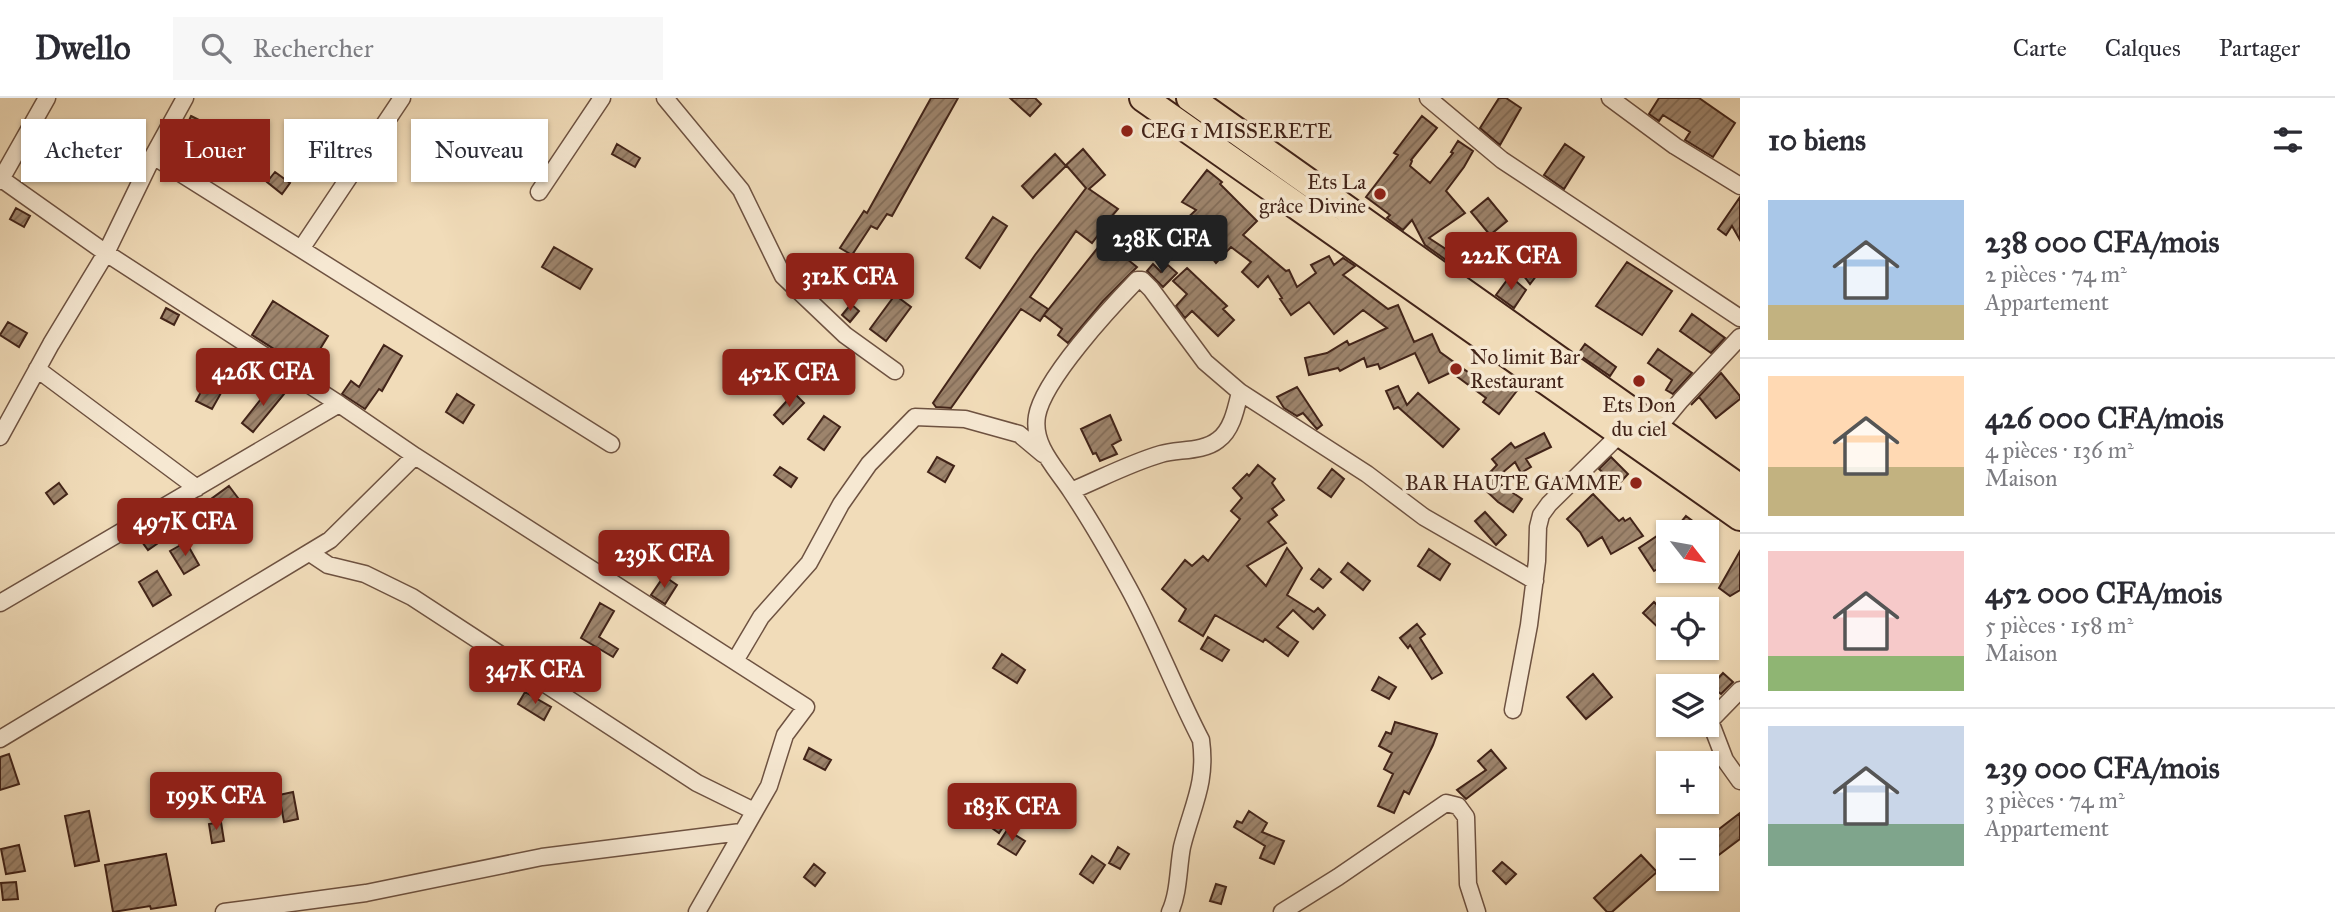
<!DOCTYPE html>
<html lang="fr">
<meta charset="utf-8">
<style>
body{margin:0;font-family:"IM FELL Great Primer",serif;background:#f7f7f7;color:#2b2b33;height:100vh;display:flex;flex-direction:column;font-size:26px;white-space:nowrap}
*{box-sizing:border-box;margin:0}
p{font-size:23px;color:#7c7c81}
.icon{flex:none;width:38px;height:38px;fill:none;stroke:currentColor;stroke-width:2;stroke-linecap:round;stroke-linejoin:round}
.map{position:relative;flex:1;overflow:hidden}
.panel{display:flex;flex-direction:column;background:#fff;width:595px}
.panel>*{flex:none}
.banner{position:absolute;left:21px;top:21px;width:665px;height:63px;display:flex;gap:14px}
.needle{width:46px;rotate:121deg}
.controls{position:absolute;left:1656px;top:422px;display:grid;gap:14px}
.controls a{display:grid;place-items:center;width:63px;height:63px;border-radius:0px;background:#fff;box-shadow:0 2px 5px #0004;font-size:35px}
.price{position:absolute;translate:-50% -60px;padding:0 16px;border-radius:7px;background:#8f2418;color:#fff;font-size:23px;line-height:46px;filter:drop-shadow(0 2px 4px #0008)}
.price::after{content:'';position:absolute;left:50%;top:42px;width:21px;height:16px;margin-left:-10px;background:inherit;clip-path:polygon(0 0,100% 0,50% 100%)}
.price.selected{background:#222;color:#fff}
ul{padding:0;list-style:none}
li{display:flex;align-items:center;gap:21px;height:175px;padding:0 28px}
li+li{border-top:2px solid #e1e1e2}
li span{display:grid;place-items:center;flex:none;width:196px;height:140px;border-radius:0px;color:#555}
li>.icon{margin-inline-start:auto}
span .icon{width:84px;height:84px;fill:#fffc;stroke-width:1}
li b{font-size:30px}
h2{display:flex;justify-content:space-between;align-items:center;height:84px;padding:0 28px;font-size:30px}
.chip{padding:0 24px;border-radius:0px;background:#fff;box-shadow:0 2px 5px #0004;font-size:24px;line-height:63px}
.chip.selected{background:#8f2418;color:#fff}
header{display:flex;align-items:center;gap:42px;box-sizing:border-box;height:98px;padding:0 35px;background:#fff;border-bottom:2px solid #e1e1e2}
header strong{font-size:33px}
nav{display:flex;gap:38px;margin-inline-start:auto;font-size:24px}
.search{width:490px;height:63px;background:#f7f7f7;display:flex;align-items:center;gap:18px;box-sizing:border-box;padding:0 24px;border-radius:0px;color:#7c7c81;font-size:26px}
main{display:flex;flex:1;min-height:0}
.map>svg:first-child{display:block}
.building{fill:url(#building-hatch);stroke:#422419;stroke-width:2}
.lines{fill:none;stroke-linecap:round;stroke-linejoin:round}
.minor-casing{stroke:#6e5241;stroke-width:19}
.trunk-casing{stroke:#422419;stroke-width:30}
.minor{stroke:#f6e8d2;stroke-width:16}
.trunk{stroke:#f1dcb9;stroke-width:26}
.poi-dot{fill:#8f2418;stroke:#f6e8d2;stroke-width:2.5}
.labels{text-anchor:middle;stroke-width:7;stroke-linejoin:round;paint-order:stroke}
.poi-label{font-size:21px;fill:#422419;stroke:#f6e8d2;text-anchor:start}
</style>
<header>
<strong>Dwello</strong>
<div class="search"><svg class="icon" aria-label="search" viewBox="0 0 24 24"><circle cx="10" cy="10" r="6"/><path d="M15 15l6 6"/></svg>Rechercher</div>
<nav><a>Carte</a><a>Calques</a><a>Partager</a></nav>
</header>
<main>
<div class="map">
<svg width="1740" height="814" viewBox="0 0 1740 814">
<defs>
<pattern id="building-hatch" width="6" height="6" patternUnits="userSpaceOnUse" patternTransform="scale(1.75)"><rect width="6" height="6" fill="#9d846c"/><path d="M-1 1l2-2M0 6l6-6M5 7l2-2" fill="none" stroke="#826c58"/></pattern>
</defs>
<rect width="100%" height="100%" fill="#f1dcb9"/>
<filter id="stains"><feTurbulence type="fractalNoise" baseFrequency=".00286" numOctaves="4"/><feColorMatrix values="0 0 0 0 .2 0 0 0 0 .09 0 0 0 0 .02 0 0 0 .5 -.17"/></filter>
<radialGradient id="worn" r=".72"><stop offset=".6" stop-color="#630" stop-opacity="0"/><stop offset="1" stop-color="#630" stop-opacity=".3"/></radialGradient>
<path class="building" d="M931,0H958L892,118L887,116L877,131L871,128L852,157L840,150L864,113L867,115Z
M1010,0H1035L1041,6L1030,18Z
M1499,0H1506L1521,10L1500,47L1480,30Z
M1659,0H1699L1735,25L1713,59L1685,42L1690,34L1663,17L1659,23L1649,16Z
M191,18L203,24L191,49L179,44Z
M1422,18L1437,30L1411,62L1412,63L1410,68L1430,85L1453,55L1451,54L1458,43L1473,53L1464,69L1446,93L1465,115L1429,140L1458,159L1453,167L1425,147L1412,122L1403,132L1387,120L1390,117L1366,99L1398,57L1394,55Z
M617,46L640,60L635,69L612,56Z
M1565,46L1584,59L1564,91L1544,77Z
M1083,51L1105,77L1089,91L1118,111L1111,119L1134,133L1129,142L1105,128L1092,145L1076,133L1030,199L1048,211L1040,223L1021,211L951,310L936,309L933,305L1035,157L1086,90L1066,67Z
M1055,56L1066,68L1033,100L1022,88Z
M1207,72L1222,84L1220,86L1257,123L1243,137L1286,173L1289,172L1297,189L1316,175L1311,167L1329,158L1334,167L1343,160L1355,168L1343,177L1388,211L1398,207L1414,244L1432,236L1440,254L1493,292L1503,278L1519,290L1499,316L1483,304L1486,300L1455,277L1460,270L1429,285L1415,255L1380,271L1378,266L1367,269L1364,260L1340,273L1338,270L1309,277L1305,260L1327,255L1347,243L1349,247L1387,230L1363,212L1334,236L1309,204L1291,217L1280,201L1282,200L1268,178L1258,189L1242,174L1251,164L1231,149L1216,165L1183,124L1196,112L1182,104Z
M275,74L290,85L282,96L267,84Z
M1740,99V142L1732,128L1726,137L1718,131Z
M1488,100L1507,123L1490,137L1471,114Z
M16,110L30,118L24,129L10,121Z
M993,119L1007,128L980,170L966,160Z
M1100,147L1118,162L1122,157L1137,169L1103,203L1068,245L1058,237L1062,231L1044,217Z
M1473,147L1483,156L1466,176L1456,167Z
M554,149L592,171L580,191L542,169Z
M1530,159L1543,169L1530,186L1517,169L1523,161L1526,163Z
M1627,164L1672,193L1642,237L1596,208Z
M1153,166L1161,174L1168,167L1177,175L1163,189L1147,173Z
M1187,170L1227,208L1223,211L1234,222L1218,238L1192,213L1185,220L1176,208L1187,196L1173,183Z
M1510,178L1526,192L1514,210L1496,197Z
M895,197L911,209L886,243L870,231Z
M273,203L328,238L307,272L252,237Z
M851,206L859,213L850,224L842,217Z
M166,210L179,217L174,227L161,220Z
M1692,216L1725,240L1711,255L1680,233Z
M8,224L27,235L19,249L0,237Z
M1585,246L1616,269L1610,278L1578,256Z
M384,247L402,258L382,293L379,291L365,311L342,296L351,283L359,289Z
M1658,251L1692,275L1673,296L1666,292L1672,282L1648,265Z
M1721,275L1740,298V301L1716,320L1699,299L1691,307Z
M209,279L225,288L212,311L196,303Z
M273,286L284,296L253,334L242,325Z
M1398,288L1407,307L1418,295L1459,331L1443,349L1398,309L1394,311L1386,293Z
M1297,289L1322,327L1317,331L1303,315L1297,318L1284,310L1277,299Z
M794,295L804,305L783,326L774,317Z
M457,296L474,307L463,325L446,314Z
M1110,317L1121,342L1112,347L1117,356L1100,363L1096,355L1093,356L1081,331Z
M824,318L840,329L824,352L808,341Z
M1544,335L1551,349L1526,361L1531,369L1521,375L1515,364L1494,382L1522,401L1513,414L1498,404L1479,386L1497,367L1492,361L1511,345L1515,350Z
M937,359L954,368L945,384L928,374Z
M1611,359L1628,376L1617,388L1599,371Z
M1258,367L1275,381L1272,385L1284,402L1272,411L1277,417L1268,424L1286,445L1247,468L1266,488L1287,450L1302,470L1287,497L1314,514L1318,510L1325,517L1313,531L1293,512L1277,529L1298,544L1288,558L1265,541L1263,544L1215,517L1203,538L1179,523L1186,511L1162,491L1185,462L1192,468L1203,458L1208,463L1240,421L1231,413L1242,400L1233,390L1247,376L1249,378Z
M780,369L797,380L791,389L774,377Z
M1332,371L1344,381L1331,399L1318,390Z
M59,385L67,396L54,406L46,395Z
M229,388L244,408L226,421L211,401Z
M1593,396L1619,423L1623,420L1625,423L1630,420L1643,438L1611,456L1602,439L1588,448L1580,434L1567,421Z
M1485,414L1506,437L1496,447L1475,423Z
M1686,418L1698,427L1692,434H1673Z
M151,429L161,443L148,452L137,437Z
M1657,438L1668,456V465L1654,473L1639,450Z
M186,444L199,467L184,476L170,453Z
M1429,451L1450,466L1440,482L1418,468Z
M1740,453V492L1730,498L1719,490Z
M1348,465L1370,483L1363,492L1341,474Z
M1319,471L1331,481L1323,490L1311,481Z
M157,473L171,497L153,508L139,484Z
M664,478L677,487L665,506L651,497Z
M1654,504L1668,518V539L1643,515Z
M600,505L614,513L599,539L618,551L613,559L581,540Z
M1417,526L1425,536L1420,540L1442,575L1432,581L1410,547L1408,550L1400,540Z
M1208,539L1229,552L1222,563L1201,551Z
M1002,556L1025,572L1017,585L993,570Z
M1723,575L1733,584L1721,596L1711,588Z
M1593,576L1612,599L1586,621L1567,599Z
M1379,579L1396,589L1389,601L1372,592Z
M525,594L551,609L544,622L518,606Z
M1395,624L1437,636L1433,647L1409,696L1404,693L1394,715L1378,708L1393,676L1384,671L1392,655L1379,648L1386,634L1391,636Z
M809,650L831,662L825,672L804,661Z
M1491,652L1506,670L1466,701L1457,692L1486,672L1478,663Z
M9,656L19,686L0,692V659Z
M293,694L298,721L284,724L279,697Z
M991,695L1012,710L1009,714L1012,716L999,735L975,718Z
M89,713L99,763L75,768L65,718Z
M1249,713L1267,725L1262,734L1284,743L1274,766L1260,760L1265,748L1234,729L1237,723L1242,725Z
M1740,715V741L1712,762L1706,754V741Z
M221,724L224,743L212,745L209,726Z
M1007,732L1025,743L1016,757L998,746Z
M19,747L25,773L6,776L1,751Z
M1118,749L1129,756L1120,771L1109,765Z
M166,756L176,807L151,811L150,808L113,814L105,767Z
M1641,757L1657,774L1612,814H1607L1594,800Z
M1092,758L1105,767L1093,785L1080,776Z
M1502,764L1516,776L1506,786L1493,773Z
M814,766L825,775L815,788L804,779Z
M16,784L18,801L3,802L1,785Z
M1216,786L1226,789L1221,806L1210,803Z"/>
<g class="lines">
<defs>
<path id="minor" d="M665,0L741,92L783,178L845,237L895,273
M1428,0L1502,62L1740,220
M1610,0L1675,48L1740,88
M153,58L611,346
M0,80L106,155L339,306L415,358L806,609L785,637L769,688L697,814
M0,83L47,0
M539,94L602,0
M301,151L402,0
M37,271L197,390
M1656,332L1681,302L1740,239
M0,339L51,246L106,155L153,58L185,0
M1071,393C1100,381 1130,365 1161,356C1178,351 1203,354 1218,342C1232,332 1236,311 1240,294
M310,455L328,467L365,476L412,499L697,685L754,713
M0,505L339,306
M735,563L761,519L809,465L841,406L869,366L915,319L965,321L1019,336L1043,356
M1740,592L1710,623L1725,662L1740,683
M1513,612L1529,527L1537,463L1538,429L1541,417L1549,406L1614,342L1625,338
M0,641L330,442L415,358
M224,814L366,795L542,759L741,734
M1170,814C1179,795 1178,770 1182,749C1192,708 1207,686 1201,642C1175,592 1155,538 1128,489C1110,456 1091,423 1071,393C1056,370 1032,347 1037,318C1043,282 1110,210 1137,182H1142L1151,191L1205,264L1240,294L1367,376L1424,419L1535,483
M1282,814L1338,779L1446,705L1458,708L1466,719L1468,786L1477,814"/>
<path id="trunk" d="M1143,0L1740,419
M1190,0L1740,390"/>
</defs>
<use href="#minor" class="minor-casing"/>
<use href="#trunk" class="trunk-casing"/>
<use href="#minor" class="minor"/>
<use href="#trunk" class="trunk"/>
</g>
<g class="poi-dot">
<circle cx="1127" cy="33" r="7"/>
<circle cx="1380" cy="96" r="7"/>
<circle cx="1456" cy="271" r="7"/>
<circle cx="1639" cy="283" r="7"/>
<circle cx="1636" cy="385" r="7"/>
</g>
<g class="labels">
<g class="poi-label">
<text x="1141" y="40">CEG 1 MISSERETE</text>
<text x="1366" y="91" text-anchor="end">Ets La<tspan x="1366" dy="24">grâce Divine</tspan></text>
<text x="1470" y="266">No limit Bar<tspan x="1470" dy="24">Restaurant</tspan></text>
<text x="1639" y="314" text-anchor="middle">Ets Don<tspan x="1639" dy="24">du ciel</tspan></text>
<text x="1622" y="392" text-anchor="end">BAR HAUTE GAMME</text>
</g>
</g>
<rect width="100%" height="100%" filter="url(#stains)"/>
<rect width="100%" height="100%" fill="url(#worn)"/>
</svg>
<div class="controls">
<a><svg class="needle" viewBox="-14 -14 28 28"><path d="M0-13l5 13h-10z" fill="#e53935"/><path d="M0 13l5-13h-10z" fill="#7c7c81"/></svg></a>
<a><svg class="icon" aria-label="locate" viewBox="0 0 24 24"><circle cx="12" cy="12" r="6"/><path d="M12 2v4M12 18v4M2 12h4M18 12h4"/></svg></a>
<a><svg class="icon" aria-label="layers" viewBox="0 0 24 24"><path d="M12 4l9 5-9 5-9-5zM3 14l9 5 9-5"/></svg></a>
<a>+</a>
<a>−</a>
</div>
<b class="price selected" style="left:1162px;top:177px">238K CFA</b>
<b class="price" style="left:1511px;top:194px">222K CFA</b>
<b class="price" style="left:850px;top:215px">312K CFA</b>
<b class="price" style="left:263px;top:310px">426K CFA</b>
<b class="price" style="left:789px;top:311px">452K CFA</b>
<b class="price" style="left:185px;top:460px">497K CFA</b>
<b class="price" style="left:664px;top:492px">239K CFA</b>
<b class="price" style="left:535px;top:608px">347K CFA</b>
<b class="price" style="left:216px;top:734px">199K CFA</b>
<b class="price" style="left:1012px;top:745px">183K CFA</b>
<div class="banner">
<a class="chip">Acheter</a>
<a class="chip selected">Louer</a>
<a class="chip">Filtres</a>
<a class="chip">Nouveau</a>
</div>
</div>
<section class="panel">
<h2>10 biens<svg class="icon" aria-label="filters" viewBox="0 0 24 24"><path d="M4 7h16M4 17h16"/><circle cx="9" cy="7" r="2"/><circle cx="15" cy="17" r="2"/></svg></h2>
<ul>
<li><span style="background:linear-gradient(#a9c7e8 75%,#c2b280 0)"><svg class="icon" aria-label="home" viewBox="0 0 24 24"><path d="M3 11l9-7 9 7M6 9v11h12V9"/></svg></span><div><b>238 000 CFA/mois</b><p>2 pièces · 74 m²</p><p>Appartement</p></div></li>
<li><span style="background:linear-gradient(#ffd9b3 65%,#c2b280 0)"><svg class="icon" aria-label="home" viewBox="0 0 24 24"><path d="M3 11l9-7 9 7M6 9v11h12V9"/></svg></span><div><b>426 000 CFA/mois</b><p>4 pièces · 136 m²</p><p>Maison</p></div></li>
<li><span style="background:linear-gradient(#f6c9c9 75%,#8fb573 0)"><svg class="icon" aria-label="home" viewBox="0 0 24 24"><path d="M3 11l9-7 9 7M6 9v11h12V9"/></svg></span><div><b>452 000 CFA/mois</b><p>5 pièces · 158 m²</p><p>Maison</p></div></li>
<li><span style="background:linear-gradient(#c9d6e8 70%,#7fa58c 0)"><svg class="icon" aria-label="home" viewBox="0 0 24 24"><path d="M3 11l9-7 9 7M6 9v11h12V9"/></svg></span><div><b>239 000 CFA/mois</b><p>3 pièces · 74 m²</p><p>Appartement</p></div></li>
</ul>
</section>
</main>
